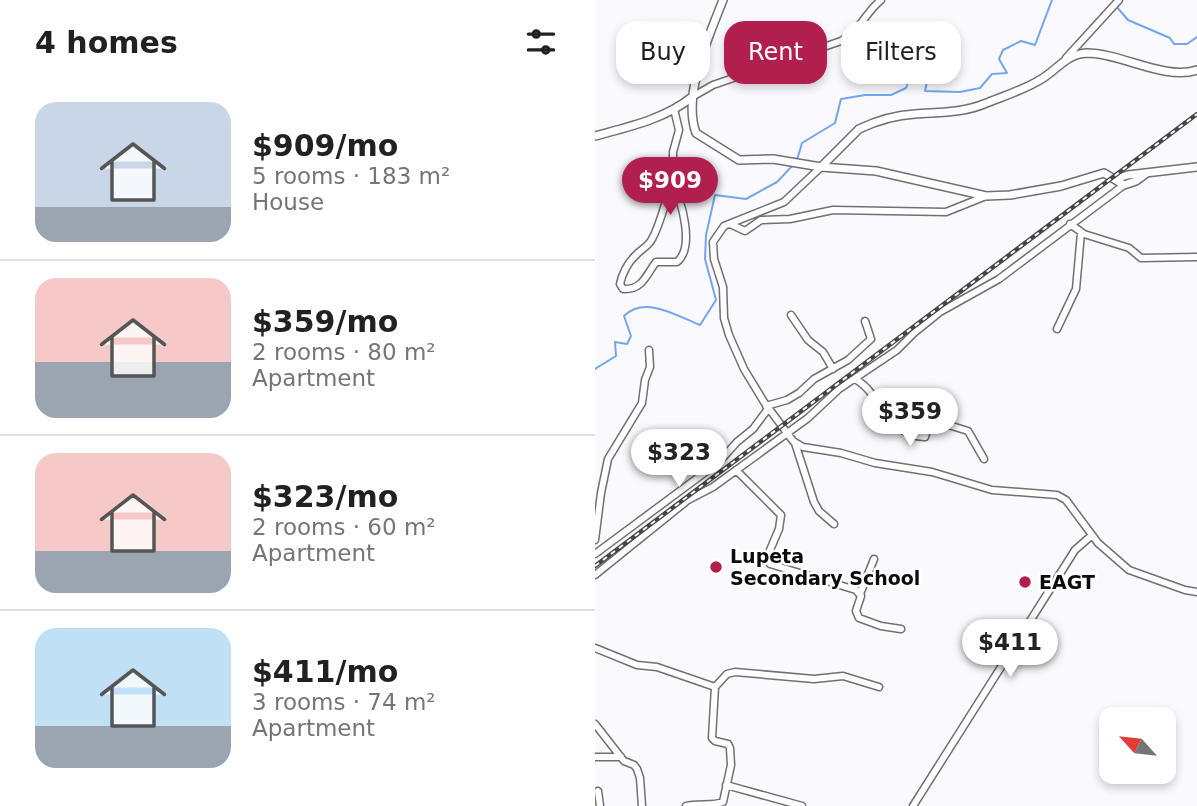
<!DOCTYPE html>
<meta charset="utf-8">
<style>
body{margin:0;font-family:"DejaVu Sans",sans-serif;background:#f6f6f6;color:#202124;height:100vh;display:flex;flex-direction:column;font-size:26px;white-space:nowrap}
*{box-sizing:border-box;margin:0}
p{font-size:23px;color:#757577}
.icon{flex:none;width:38px;height:38px;fill:none;stroke:currentColor;stroke-width:2;stroke-linecap:round;stroke-linejoin:round}
.map{position:relative;flex:1;overflow:hidden}
.panel{display:flex;flex-direction:column;background:#fff;width:595px}
.panel>*{flex:none}
.hud{position:absolute;left:21px;top:21px;width:476px;height:63px;display:flex;gap:14px}
.needle{width:46px;rotate:297deg}
.fabs{position:absolute;left:504px;top:707px;display:grid;gap:14px}
.fabs a{display:grid;place-items:center;width:77px;height:77px;border-radius:14px;background:#fff;box-shadow:0 4px 10px #0003;font-size:35px}
.price{position:absolute;translate:-50% -60px;padding:0 16px;border-radius:24px;background:#fff;color:#222;font-size:23px;line-height:46px;filter:drop-shadow(0 2px 4px #0008)}
.price::after{content:'';position:absolute;left:50%;top:42px;width:21px;height:16px;margin-left:-10px;background:inherit;clip-path:polygon(0 0,100% 0,50% 100%)}
.price.current{background:#b01f4d;color:#fff}
ul{padding:0;list-style:none}
li{display:flex;align-items:center;gap:21px;height:175px;padding:0 35px}
li+li{border-top:2px solid #e0e0e0}
li span{display:grid;place-items:center;flex:none;width:196px;height:140px;border-radius:21px;color:#555}
li>.icon{margin-inline-start:auto}
span .icon{width:84px;height:84px;fill:#fffc;stroke-width:1}
li b{font-size:30px}
h2{display:flex;justify-content:space-between;align-items:center;height:84px;padding:0 35px;font-size:30px}
.tag{padding:0 24px;border-radius:21px;background:#fff;box-shadow:0 4px 10px #0003;font-size:24px;line-height:63px}
.tag.current{background:#b01f4d;color:#fff}
main{display:flex;flex:1;min-height:0}
.map>svg:first-child{display:block}
.lines{fill:none;stroke-linecap:round;stroke-linejoin:round}
.stream{stroke:#73a6f1;stroke-width:2}
.minor-casing{stroke:#707074;stroke-width:9}
.tertiary-casing{stroke:#707074;stroke-width:10}
.minor{stroke:#fff;stroke-width:6}
.tertiary{stroke:#fff;stroke-width:7}
.rail-casing{stroke:#454546;stroke-width:4.5}
.rail{stroke:#fff;stroke-width:2;stroke-dasharray:5;stroke-linecap:butt}
.poi-dot{fill:#b01f4d;stroke:#fff;stroke-width:2.5}
.labels{text-anchor:middle;stroke-width:5;stroke-linejoin:round;paint-order:stroke}
.poi-label{font-size:19px;font-weight:bold;fill:#0b0b0c;stroke:#fff;text-anchor:start}
</style>
<main>
<section class="panel">
<h2>4 homes<svg class="icon" aria-label="filters" viewBox="0 0 24 24"><path d="M4 7h16M4 17h16"/><circle cx="9" cy="7" r="2"/><circle cx="15" cy="17" r="2"/></svg></h2>
<ul>
<li><span style="background:linear-gradient(#c9d6e8 75%,#9aa5b1 0)"><svg class="icon" aria-label="home" viewBox="0 0 24 24"><path d="M3 11l9-7 9 7M6 9v11h12V9"/></svg></span><div><b>$909/mo</b><p>5 rooms · 183 m²</p><p>House</p></div></li>
<li><span style="background:linear-gradient(#f6c9c9 60%,#9aa5b1 0)"><svg class="icon" aria-label="home" viewBox="0 0 24 24"><path d="M3 11l9-7 9 7M6 9v11h12V9"/></svg></span><div><b>$359/mo</b><p>2 rooms · 80 m²</p><p>Apartment</p></div></li>
<li><span style="background:linear-gradient(#f6c9c9 70%,#9aa5b1 0)"><svg class="icon" aria-label="home" viewBox="0 0 24 24"><path d="M3 11l9-7 9 7M6 9v11h12V9"/></svg></span><div><b>$323/mo</b><p>2 rooms · 60 m²</p><p>Apartment</p></div></li>
<li><span style="background:linear-gradient(#bfe0f5 70%,#9aa5b1 0)"><svg class="icon" aria-label="home" viewBox="0 0 24 24"><path d="M3 11l9-7 9 7M6 9v11h12V9"/></svg></span><div><b>$411/mo</b><p>3 rooms · 74 m²</p><p>Apartment</p></div></li>
</ul>
</section>
<div class="map">
<svg width="602" height="806" viewBox="0 0 602 806">
<rect width="100%" height="100%" fill="#fafafe"/>
<g class="lines">
<path class="stream" d="M521,6L533,20L575,38L579,44H592L602,37
M202,160L207,143L240,123L246,99L270,95H296L311,88L317,71L334,72L330,91L365,92L385,88L397,74L412,73L404,59L408,50L426,41L440,45L457,0
M0,369L21,356L20,342L32,344L36,336L29,316C50,295 82,316 105,325L121,300L110,259L111,235L120,195L151,199L182,182L199,164"/>
<defs>
<path id="minor" d="M471,58L524,0
M97,97L118,85L246,41C264,32 271,12 286,0
M226,167L189,202L129,226L118,242L119,259L128,287L129,318L134,335L149,369L169,402L198,441L208,447L246,453L280,463L337,472L397,490L462,495L471,500L503,543L534,570L590,590L602,592
M77,184C87,201 100,247 82,262H61C51,275 48,290 28,289L25,284C27,274 33,262 41,255C46,249 53,247 57,239C67,221 70,200 78,180V152L84,130L79,109
M135,224L150,231L166,220L195,219L238,210L351,212L391,196
M475,224L489,234L534,248L546,258L602,257
M196,315L213,340L228,352L238,369
M462,329L481,289L486,233
M260,379C277,388 275,398 289,405L373,431L389,459
M171,406L192,400L204,393L219,379L253,360L276,339L270,321
M307,411L305,426C309,434 321,437 330,437L335,419
M200,443L219,502L224,511L239,524
M141,470L186,515L184,529L172,557L175,564L261,590L266,596L261,611L264,618L286,626L306,629
M0,540L6,493L13,459L47,403L50,380L55,367L54,350
M0,554L124,462L142,442L158,429L173,409
M0,575L93,500L118,487L213,418L244,389L302,350L319,333L345,312L404,279L529,185
M265,594L279,559
M0,648L42,665L62,667L120,687L117,738L120,741L133,744L135,748L136,765L128,802C119,806 102,803 91,806
M120,687L132,674L140,672L219,679L248,676L284,687
M0,724L29,761L39,765L42,769L45,778L47,806
M0,757H26
M131,785L207,806
M3,791L5,806
M318,806L480,550L496,536"/>
<path id="tertiary" d="M128,0C114,36 87,95 101,133L144,160L178,159L226,167L281,171L391,196L415,195L466,186L509,173L529,185L541,181L552,173
M0,136C33,127 70,119 97,97
M226,167L264,129C281,121 301,115 320,114C343,112 367,113 389,104C406,97 426,91 443,81C461,72 470,54 492,53C526,53 570,81 602,70
M520,179L533,175L602,167"/>
</defs>
<use href="#minor" class="minor-casing"/>
<use href="#tertiary" class="tertiary-casing"/>
<use href="#minor" class="minor"/>
<use href="#tertiary" class="tertiary"/>
<defs>
<path id="rail" d="M0,566L602,114"/>
</defs>
<use href="#rail" class="rail-casing"/>
<use href="#rail" class="rail"/>
</g>
<g class="poi-dot">
<circle cx="121" cy="567" r="7"/>
<circle cx="430" cy="582" r="7"/>
</g>
<g class="labels">
<g class="poi-label">
<text x="135" y="563">Lupeta<tspan x="135" dy="22">Secondary School</tspan></text>
<text x="444" y="589">EAGT</text>
</g>
</g>
</svg>
<div class="fabs">
<a><svg class="needle" viewBox="-14 -14 28 28"><path d="M0-13l5 13h-10z" fill="#e53935"/><path d="M0 13l5-13h-10z" fill="#757577"/></svg></a>
</div>
<b class="price current" style="left:75px;top:217px">$909</b>
<b class="price" style="left:315px;top:448px">$359</b>
<b class="price" style="left:84px;top:489px">$323</b>
<b class="price" style="left:415px;top:679px">$411</b>
<div class="hud">
<a class="tag">Buy</a>
<a class="tag current">Rent</a>
<a class="tag">Filters</a>
</div>
</div>
</main>
